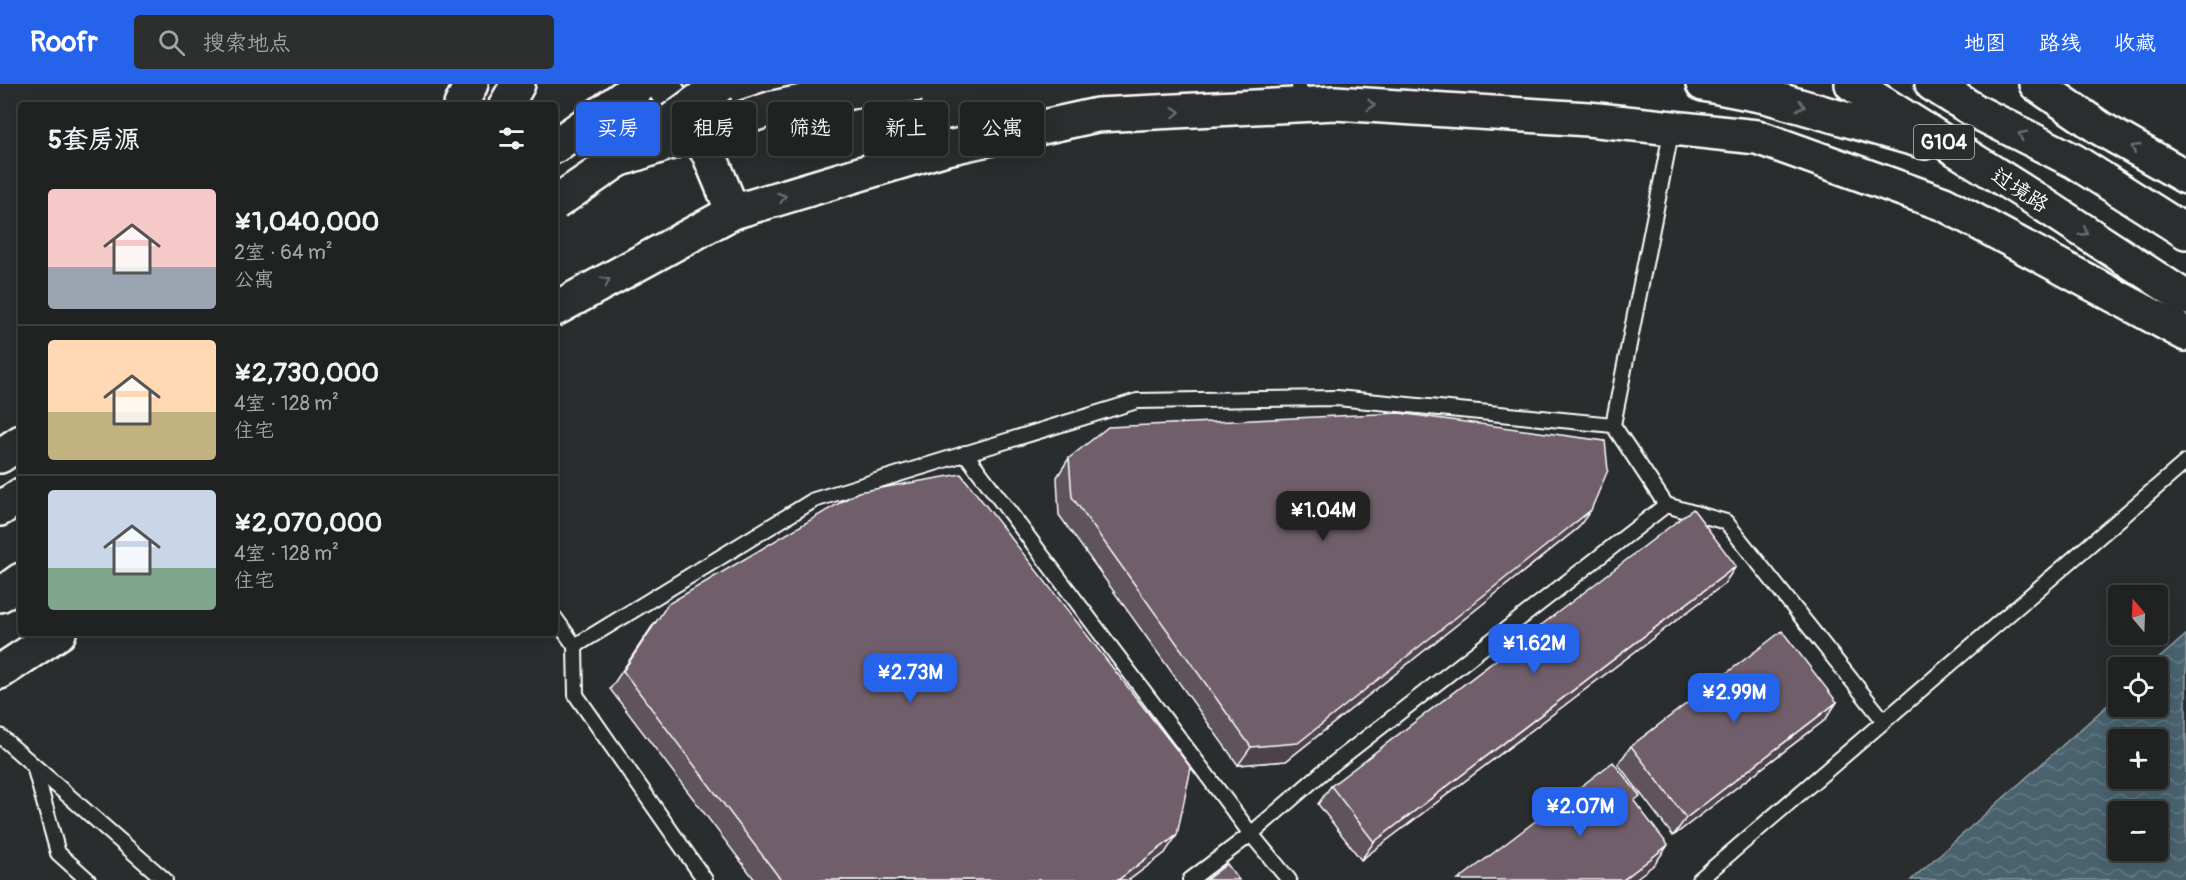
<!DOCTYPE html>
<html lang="zh">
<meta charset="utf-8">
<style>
body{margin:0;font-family:Pangolin,"LXGW WenKai TC",sans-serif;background:#2d2f2f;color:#f1f3f6;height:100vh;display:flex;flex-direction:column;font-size:22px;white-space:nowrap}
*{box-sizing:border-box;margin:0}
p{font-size:20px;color:#a2a4a5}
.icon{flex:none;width:33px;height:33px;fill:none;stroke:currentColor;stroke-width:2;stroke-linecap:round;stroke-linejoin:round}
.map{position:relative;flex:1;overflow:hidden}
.panel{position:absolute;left:18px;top:18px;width:540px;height:534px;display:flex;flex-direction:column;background:#202222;border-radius:6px;box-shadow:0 3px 15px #0003,0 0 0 2px #3d3f40}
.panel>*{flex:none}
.guide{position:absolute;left:576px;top:18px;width:570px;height:54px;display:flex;gap:12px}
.needle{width:39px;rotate:341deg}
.fabs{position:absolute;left:2108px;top:501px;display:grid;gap:12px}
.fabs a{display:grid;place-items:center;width:60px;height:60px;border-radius:6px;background:#202222;box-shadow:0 3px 15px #0003,0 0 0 2px #3d3f40;font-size:30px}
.price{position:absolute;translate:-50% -51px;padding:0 14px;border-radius:12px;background:#2563eb;color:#fff;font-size:20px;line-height:39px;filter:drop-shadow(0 2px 3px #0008)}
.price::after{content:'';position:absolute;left:50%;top:36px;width:18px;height:14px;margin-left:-9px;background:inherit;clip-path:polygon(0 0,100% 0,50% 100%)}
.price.active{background:#222;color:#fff}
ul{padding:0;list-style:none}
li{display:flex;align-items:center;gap:18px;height:150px;padding:0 30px}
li+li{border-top:2px solid #3d3f40}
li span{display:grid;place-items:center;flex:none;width:168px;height:120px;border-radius:6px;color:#555}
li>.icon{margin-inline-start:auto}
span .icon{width:72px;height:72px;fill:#fffc;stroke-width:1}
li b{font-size:26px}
h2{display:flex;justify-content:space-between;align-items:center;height:72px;padding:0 30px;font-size:26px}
.chip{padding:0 21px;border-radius:6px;background:#202222;box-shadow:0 3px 15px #0003,0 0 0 2px #3d3f40;font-size:21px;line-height:54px}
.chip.active{background:#2563eb;color:#fff}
header{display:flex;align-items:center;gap:36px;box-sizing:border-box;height:84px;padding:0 30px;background:#2563eb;color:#fff}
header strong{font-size:28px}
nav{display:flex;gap:33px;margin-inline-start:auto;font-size:21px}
.search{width:420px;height:54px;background:#2d2f2f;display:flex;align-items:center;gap:15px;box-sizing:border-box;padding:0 21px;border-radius:6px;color:#a2a4a5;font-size:22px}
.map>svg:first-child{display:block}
.water{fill:url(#water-waves);stroke:#91a1a7;stroke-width:1.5;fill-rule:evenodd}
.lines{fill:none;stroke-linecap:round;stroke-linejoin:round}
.lane-casing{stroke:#fff;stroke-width:18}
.secondary-casing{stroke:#fff;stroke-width:38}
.primary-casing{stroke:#fff;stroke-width:38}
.highway-casing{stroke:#fff;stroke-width:38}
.lane{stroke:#2a2d2e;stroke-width:14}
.secondary{stroke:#2a2d2e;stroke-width:33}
.primary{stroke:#2a2d2e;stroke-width:33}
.highway{stroke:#2a2d2e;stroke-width:33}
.primary-bridge-casing{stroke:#fff;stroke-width:38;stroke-linecap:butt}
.highway-bridge-casing{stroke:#fff;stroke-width:38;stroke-linecap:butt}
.primary-bridge{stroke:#2a2d2e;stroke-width:33}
.highway-bridge{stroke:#2a2d2e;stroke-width:33}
.wall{fill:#5f525b;stroke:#fff;stroke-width:1.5}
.shaded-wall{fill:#4e424a;stroke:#fff;stroke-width:1.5}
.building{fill:#6f5f6a;stroke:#fff;stroke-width:1.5}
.oneway{stroke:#6a6c6d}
.labels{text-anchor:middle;stroke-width:5;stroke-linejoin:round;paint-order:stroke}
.shield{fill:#2a2d2e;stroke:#bfc0c0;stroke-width:1.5}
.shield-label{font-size:20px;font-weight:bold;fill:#fff}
.street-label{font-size:21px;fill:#fff;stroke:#2a2d2e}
</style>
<header>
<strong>Roofr</strong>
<div class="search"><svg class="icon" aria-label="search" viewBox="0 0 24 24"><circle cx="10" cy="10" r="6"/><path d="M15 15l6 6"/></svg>搜索地点</div>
<nav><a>地图</a><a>路线</a><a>收藏</a></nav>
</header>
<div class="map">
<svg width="2186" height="796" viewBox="0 0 2186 796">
<defs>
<pattern id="water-waves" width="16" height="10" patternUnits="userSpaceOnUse" patternTransform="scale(1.5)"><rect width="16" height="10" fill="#48626d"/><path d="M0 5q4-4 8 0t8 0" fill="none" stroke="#637a83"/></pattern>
</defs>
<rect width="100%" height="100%" fill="#2a2d2e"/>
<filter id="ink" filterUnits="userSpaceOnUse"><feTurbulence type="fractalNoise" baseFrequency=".0167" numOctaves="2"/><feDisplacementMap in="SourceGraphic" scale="12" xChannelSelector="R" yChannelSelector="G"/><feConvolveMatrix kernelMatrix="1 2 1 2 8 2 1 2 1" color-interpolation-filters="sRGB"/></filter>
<g filter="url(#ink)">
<path class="water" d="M2186,551V796H1911L2118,612V622H2157V584L2149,583ZM2118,656H2157V694H2118ZM2118,728H2157V766H2118Z"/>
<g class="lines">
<defs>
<path id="lane" d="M1299,0L1300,21
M1613,341L1672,44
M965,369L1251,750L1289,796
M555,534L575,562L814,416L1137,317L1337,314L1613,341L1666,421L1726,438L1884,637
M575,562L576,611L705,796
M0,652L165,796
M34,682L58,769L88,796
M1190,796L1251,750L1324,687L1666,421
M1699,796L2186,378"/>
<path id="secondary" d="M662,0L709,70L733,128
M2036,0L2100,44L2186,93
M461,21L471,0
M555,225L733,128L943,65L1097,31L1335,19L1588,35L1757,53L1944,120L2186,250
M0,372L21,358
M0,588L59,549"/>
<path id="primary" d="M506,21L518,0
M555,62L642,0
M0,425L21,411
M0,511L21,496"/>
<path id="highway" d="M1703,0L1765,12L1925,58
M1852,0L2035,115L2186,214
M1932,0L1977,28L2074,77L2186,148"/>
</defs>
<use href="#lane" class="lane-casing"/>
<use href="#secondary" class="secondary-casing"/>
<use href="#primary" class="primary-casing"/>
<use href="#highway" class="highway-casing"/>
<use href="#lane" class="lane"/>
<use href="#secondary" class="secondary"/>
<use href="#primary" class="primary"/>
<use href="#highway" class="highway"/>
<defs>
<path id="primary-bridge" d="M555,119L618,76L721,0"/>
<path id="highway-bridge" d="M618,76L773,24L870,4L921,0"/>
</defs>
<use href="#primary-bridge" class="primary-bridge-casing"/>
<use href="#highway-bridge" class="highway-bridge-casing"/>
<use href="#primary-bridge" class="primary-bridge"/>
<use href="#highway-bridge" class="highway-bridge"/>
</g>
<path class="wall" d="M1069,374L1578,444L1286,677L1238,681L1059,431L1057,393Z
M1736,482L1724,500L1361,776L1318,720L1331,702Z
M655,538L1165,769L1129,796H755L610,605Z
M1837,618L1825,636L1673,752L1618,680L1631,662Z"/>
<path class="shaded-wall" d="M1591,426L1578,444L1286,677L1238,681L1251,663Z
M1736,482L1724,500L1361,776L1374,758Z
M1837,618L1825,636L1673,752L1686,734Z
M1177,751L1165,769L1129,796H1118Z
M1668,761L1655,780L1634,796H1623Z"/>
<path class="building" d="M1399,329L1605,357L1608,386L1591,426L1298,659L1251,663L1072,413L1069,374L1108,343Z
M961,390L1191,684L1177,751L1118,796H781L623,587L668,520L858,408Z
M1693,425L1736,482L1374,758L1331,702Z
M1782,547L1837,618L1686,734L1631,662Z
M1613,678L1640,712L1634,717L1668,761L1623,796H1458Z
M1227,780L1239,796H1206Z"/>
<defs><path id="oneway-chevron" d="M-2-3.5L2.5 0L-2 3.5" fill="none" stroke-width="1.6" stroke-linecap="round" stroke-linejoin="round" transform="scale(1.5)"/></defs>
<g class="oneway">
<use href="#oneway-chevron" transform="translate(1371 21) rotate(4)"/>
<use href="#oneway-chevron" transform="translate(1801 22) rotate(16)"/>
<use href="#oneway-chevron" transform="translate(1176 28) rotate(-3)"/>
<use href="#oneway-chevron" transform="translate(2022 51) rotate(-153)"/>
<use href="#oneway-chevron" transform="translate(2135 64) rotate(-150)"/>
<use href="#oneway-chevron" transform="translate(782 113) rotate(-17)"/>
<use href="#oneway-chevron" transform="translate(2084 148) rotate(33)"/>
<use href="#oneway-chevron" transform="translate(606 197) rotate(-28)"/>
</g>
</g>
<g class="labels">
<rect class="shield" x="1914" y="41" width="60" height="34" rx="4.5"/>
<g class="shield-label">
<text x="1944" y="65">G104</text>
</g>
<g class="street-label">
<text transform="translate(2020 106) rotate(33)" y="7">过境路</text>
</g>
</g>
</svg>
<div class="fabs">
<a><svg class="needle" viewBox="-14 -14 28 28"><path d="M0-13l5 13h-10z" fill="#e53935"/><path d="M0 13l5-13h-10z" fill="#a2a4a5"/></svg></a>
<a><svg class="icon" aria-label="locate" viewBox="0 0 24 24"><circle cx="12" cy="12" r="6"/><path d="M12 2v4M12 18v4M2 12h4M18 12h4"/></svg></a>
<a>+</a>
<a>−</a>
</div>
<b class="price active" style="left:1323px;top:458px">¥1.04M</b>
<b class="price" style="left:1534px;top:591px">¥1.62M</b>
<b class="price" style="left:910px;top:620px">¥2.73M</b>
<b class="price" style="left:1734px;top:640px">¥2.99M</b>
<b class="price" style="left:1580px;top:754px">¥2.07M</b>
<div class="guide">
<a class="chip active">买房</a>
<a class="chip">租房</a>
<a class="chip">筛选</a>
<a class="chip">新上</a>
<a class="chip">公寓</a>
</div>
<section class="panel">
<h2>5套房源<svg class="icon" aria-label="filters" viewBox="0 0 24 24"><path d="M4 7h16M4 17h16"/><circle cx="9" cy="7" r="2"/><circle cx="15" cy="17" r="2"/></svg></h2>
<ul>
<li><span style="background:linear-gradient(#f6c9c9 65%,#9aa5b1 0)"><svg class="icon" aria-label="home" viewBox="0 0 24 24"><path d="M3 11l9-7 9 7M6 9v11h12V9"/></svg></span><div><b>¥1,040,000</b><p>2室 · 64 m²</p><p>公寓</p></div></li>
<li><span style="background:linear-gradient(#ffd9b3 60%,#c2b280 0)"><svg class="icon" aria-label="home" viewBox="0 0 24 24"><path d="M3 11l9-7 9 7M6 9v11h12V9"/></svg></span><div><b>¥2,730,000</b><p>4室 · 128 m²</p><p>住宅</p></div></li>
<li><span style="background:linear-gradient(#c9d6e8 65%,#7fa58c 0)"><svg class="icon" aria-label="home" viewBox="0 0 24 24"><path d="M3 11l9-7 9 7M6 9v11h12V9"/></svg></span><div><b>¥2,070,000</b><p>4室 · 128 m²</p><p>住宅</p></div></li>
</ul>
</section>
</div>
